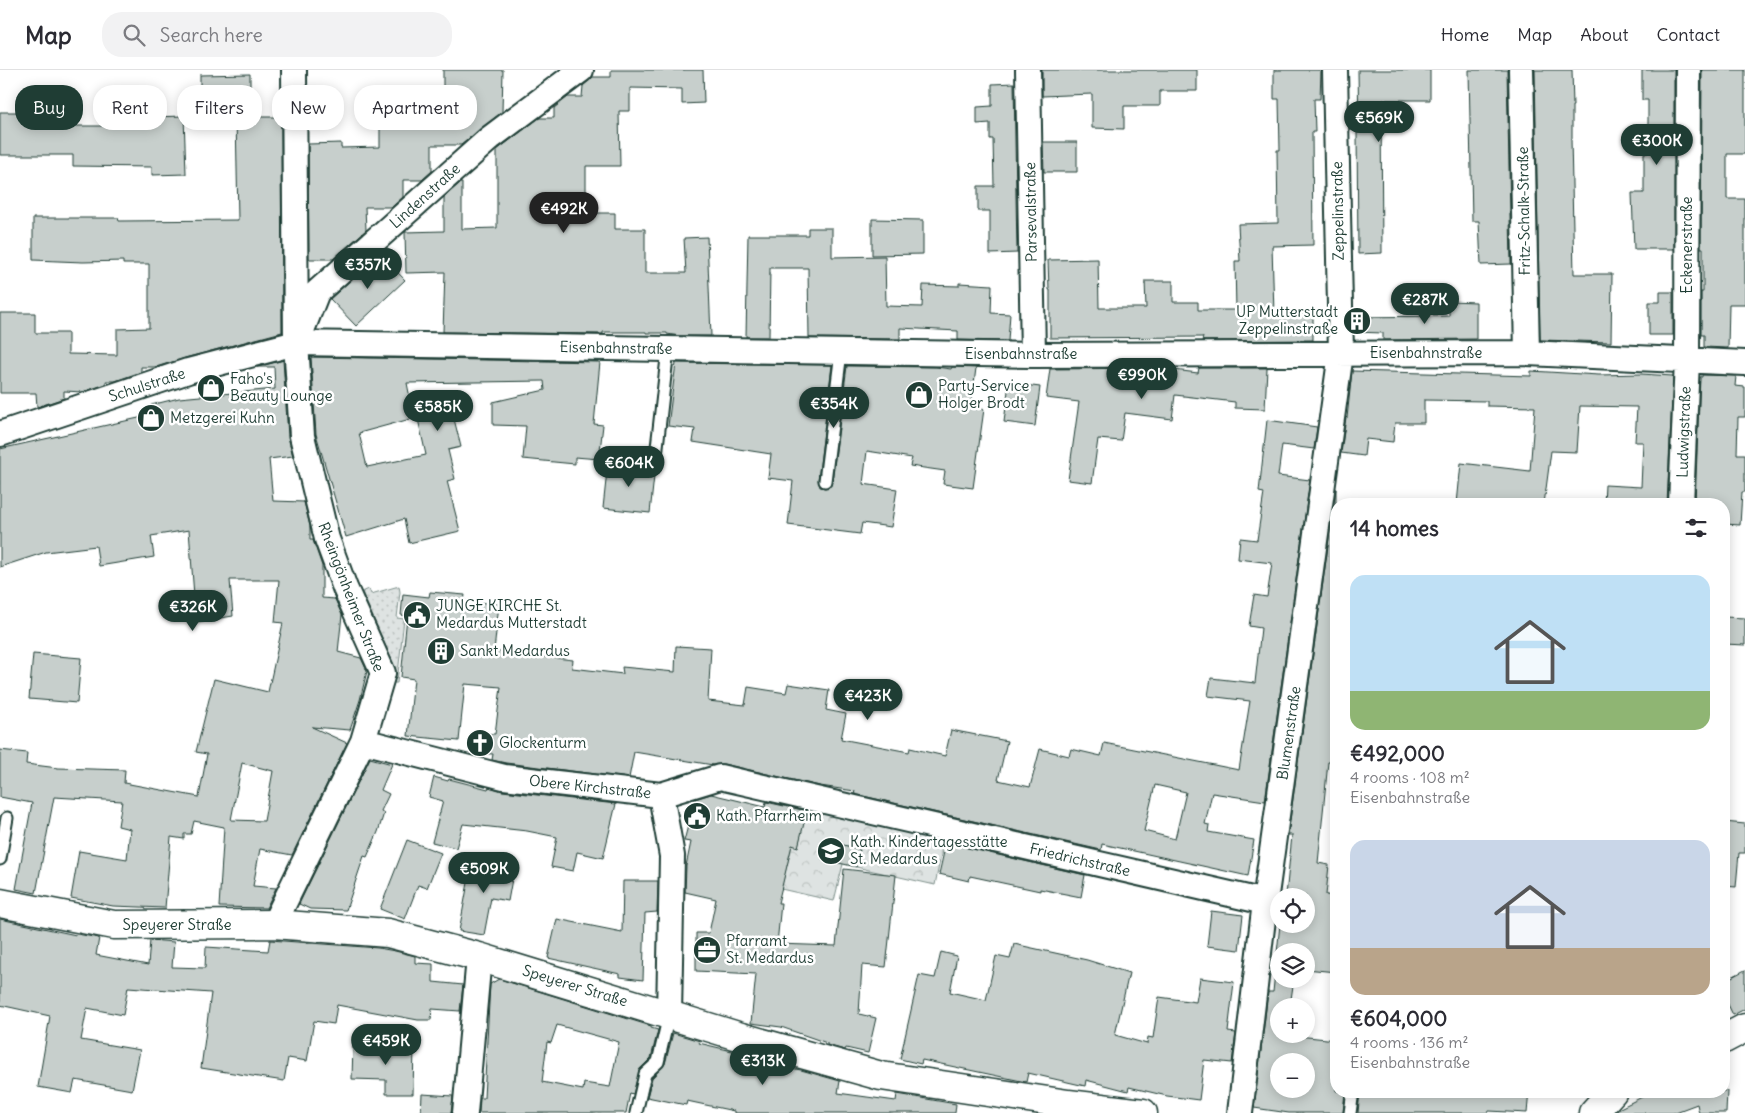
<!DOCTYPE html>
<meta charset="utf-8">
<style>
body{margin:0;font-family:Delius,sans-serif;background:#f2f2f3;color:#2b2b33;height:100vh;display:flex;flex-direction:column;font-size:19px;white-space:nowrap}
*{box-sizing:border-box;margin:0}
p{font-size:16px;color:#7c7c81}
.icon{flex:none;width:28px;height:28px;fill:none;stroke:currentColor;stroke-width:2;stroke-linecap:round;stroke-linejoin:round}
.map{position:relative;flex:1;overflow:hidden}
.panel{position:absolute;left:1330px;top:428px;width:400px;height:600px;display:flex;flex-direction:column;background:#fff;border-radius:20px;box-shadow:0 2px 12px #0003}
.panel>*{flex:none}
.banner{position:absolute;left:15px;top:15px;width:475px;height:45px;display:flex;gap:10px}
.fabs{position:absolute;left:1270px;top:818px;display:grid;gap:10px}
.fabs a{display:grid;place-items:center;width:45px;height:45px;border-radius:50%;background:#fff;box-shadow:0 2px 12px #0003;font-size:25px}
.price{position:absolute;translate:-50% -42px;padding:0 11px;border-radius:18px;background:#1f3d34;color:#fff;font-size:16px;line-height:32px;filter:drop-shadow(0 1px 2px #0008)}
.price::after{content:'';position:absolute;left:50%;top:30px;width:15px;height:11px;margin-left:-8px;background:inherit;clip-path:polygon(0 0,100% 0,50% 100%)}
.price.current{background:#222;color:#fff}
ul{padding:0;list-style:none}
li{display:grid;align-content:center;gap:10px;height:265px;padding:0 20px}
li span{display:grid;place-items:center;height:155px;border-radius:15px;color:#555}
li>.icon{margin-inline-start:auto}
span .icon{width:90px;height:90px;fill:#fffc;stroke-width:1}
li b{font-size:21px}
h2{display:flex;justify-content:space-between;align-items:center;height:60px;padding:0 20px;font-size:21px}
.tag{padding:0 18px;border-radius:20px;background:#fff;box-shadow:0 2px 12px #0003;font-size:18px;line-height:45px}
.tag.current{background:#1f3d34;color:#fff}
header{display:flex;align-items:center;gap:30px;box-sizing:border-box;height:70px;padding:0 25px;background:#fff;border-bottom:1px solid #e1e1e2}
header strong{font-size:24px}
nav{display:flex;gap:28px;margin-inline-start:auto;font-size:18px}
.search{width:350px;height:45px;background:#f2f2f3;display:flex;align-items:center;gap:12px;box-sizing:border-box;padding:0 18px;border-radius:20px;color:#7c7c81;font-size:19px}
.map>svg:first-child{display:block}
.grass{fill:url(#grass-dots);stroke:#7e908b}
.park{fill:url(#park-crowns);stroke:#7e908b}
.building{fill:#c7cfcc;stroke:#1f3d34;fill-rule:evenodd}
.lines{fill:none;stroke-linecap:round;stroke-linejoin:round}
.lane-casing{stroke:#1f3d34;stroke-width:15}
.street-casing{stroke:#1f3d34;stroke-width:28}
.secondary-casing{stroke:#1f3d34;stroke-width:31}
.lane{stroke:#fff;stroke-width:11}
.street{stroke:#fff;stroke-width:24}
.secondary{stroke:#fff;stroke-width:28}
.labels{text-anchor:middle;stroke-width:5;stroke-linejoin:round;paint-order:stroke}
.street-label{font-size:15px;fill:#1f3d34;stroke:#fff}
.poi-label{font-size:15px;fill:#1f3d34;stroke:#fff;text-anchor:start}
</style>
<header>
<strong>Map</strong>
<div class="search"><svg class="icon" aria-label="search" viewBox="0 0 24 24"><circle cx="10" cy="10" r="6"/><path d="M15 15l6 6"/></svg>Search here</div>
<nav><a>Home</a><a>Map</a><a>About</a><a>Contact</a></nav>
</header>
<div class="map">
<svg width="1745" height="1043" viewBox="0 0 1745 1043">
<defs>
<pattern id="grass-dots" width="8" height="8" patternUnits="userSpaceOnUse" patternTransform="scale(1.25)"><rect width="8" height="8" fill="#dee3e2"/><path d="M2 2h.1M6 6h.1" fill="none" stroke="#bec4c2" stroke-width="1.8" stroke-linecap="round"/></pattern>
<pattern id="park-crowns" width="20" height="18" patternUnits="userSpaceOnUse" patternTransform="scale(1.25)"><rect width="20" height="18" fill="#dee3e2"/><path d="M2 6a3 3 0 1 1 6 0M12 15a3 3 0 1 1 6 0" fill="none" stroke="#bec4c2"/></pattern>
</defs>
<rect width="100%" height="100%" fill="#fff"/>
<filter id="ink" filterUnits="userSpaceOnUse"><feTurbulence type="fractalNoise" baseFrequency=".02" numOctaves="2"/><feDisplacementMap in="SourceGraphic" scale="10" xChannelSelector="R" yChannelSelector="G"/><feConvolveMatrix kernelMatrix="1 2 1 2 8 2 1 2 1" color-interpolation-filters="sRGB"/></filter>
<g filter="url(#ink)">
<path class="grass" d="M399,516L400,522L397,548L404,549L397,613H390L391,588L362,522L369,519L371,524Z"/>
<path class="park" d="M808,736L945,765L935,815L856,797L860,779L827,771L843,794L834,831L781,819L792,775L798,776Z"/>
<path class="building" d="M443,0H503L502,42L461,75H432V101L422,110H403V127L392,137H365L366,160L333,189H309L308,74L341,73V78L380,77V26H443Z
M611,0H703L704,33L682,34V19L630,18V41H619L620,96H586V143H615V159H645V203H686L684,168L707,167L711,266H680L667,264V263H646V262H603V264L443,262L445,202L406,203L405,162L444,161V127L460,113H462V159L497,158V80L539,48H554V38L568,27H582L583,16L593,7H611Z
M1042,0H1197V21H1160V36H1124V59L1092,58V24L1042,26Z
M1274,0H1321L1320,29H1314L1315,62H1312L1313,175L1272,176L1274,244L1313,243V270L1202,271L1203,267L1050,268V220H1049L1048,190L1098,189L1099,238H1146L1145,211H1173V232H1198V240H1236L1235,191H1240L1238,154L1278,153L1277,80H1280L1279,29H1274Z
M1358,0H1430V30H1383V39H1381L1382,183L1358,184L1357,60H1359Z
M1469,0H1507L1511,194L1481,195L1479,151H1472Z
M1535,0H1572L1573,36H1572V69H1571L1574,204H1612L1611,272L1540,270Z
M1642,0H1674V179H1634L1632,123H1644V83H1648V30H1642Z
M1702,0H1745V84H1727V129H1745V234H1729L1728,278L1704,277V265H1701V222H1703V178H1701Z
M250,4V38L200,39V5Z
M1014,13L1017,183L990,184V141H978V116H994L993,69H990V53L977,54V37L992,36V14Z
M0,42H47L46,56H151L150,47L184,46L186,104L152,105V97L73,96V85H0Z
M236,47H281L282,262L185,288L156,297H141V302L115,311H106V314L83,322L64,321V328L37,337L36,323H0V243H35V263H68V284L117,285V259L149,258V194H123V191L83,192L33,190V148H118L119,151L238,150Z
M1043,72H1077V102H1044Z
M872,149L923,150V184L872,185Z
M808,158H832V187L885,186L886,236L922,237L923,215L959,216V213L992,215L991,243L1010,244L1008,271L958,270V261L900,258V269L809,268L808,198H770L769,267H746L748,165H808Z
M380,184L405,210L356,256L330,229Z
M1660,222H1673V265H1649V232H1660Z
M1449,231L1476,232V269L1383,270V263L1354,262V247L1449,246Z
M311,287L600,292L594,354L603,355L599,389L575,387V394L523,389L526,356L493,355V332L545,320L544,311L407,313L414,348L359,363L367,397L426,385L418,349L452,341L461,377L448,380L455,409L447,411L460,461L409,473L404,449L346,467L316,364Z
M283,290L288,367L293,386L269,389L273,431L304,432L310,456V470H313L322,496V528L335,529L342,545L338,582L361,588L367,601L360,630L350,660L312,657L347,673L292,785L260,779L253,816L276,818L266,838L219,837L224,757L194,751L191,764H184V769L171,767L165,838L113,836L71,828L79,781L127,789L130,759L118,756L122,731L54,727L36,823L16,819L32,733L0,727V680L27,683L26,694L58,698L125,700L124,713L199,727L207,684L196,682L214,609L268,622L283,553L275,552L279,510H230L233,546L196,552L189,460L151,466L154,487L99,496L96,476L46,482L0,497V379L152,345L151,335L179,328L275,319L274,297H257ZM242,693L273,701L264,751L231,750Z
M676,293L832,295L818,410L820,417L825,418L831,416L832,412L847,296L936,297L951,299L952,297L976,298L971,337L984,339L973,418L943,414L945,401L910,396L912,388L867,381L863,414L897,419L891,457L862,453L860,464L788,455L793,411L768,408L771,384L693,372L695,359L668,356Z
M1158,298L1198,303L1199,298H1267L1265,339L1235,338V332L1175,325L1172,349L1125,343L1121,371L1098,369L1092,413L1068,410L1079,332L1046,328L1050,299Z
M1352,301L1531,306V301L1599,305L1641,304L1673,306L1667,434H1604L1605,415L1641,417L1643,372H1635L1637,337L1580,336L1577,382L1551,381L1544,434H1457L1461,393L1530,401L1535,337L1487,336V331L1424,330V353H1395L1393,372L1366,369L1364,386L1341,383L1346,347L1347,348Z
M1702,305L1736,306L1735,316L1745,317V347H1738L1737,384H1745V422H1742L1740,455L1724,454V434H1695L1700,307H1702Z
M1009,313L1040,317L1035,356L1004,352Z
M1267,350L1317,357L1314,379L1282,375L1278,406L1310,410L1265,731L1212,723L1205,754L1209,755L1208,762L1254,770L1248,806L1102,774L1101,780L854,724L855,721L820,716L723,694L713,695L634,682L629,708L506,693L492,690L493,684L470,683L471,663L495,664L501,617L465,614L459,671L408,666L414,609L401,607L407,546L401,545L403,524L429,527L430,522L465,525L464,531L499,534L494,581L573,590L572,598L623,604L622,597L675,602L676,576L711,578L708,631L745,635L748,617L786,623L788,614L829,620L826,640L846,644L841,669L909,682L910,678L945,686L951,660L1007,671L998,710L1030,717L1040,679L1069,686L1071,679L1101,686L1104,673L1239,700L1250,631L1208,626L1211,608L1255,613L1261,558L1249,556L1254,525L1267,527L1272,493L1238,489L1240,468L1257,470L1264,423L1259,422ZM1155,715L1186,722L1175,769L1144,761Z
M608,392L655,397L650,443L603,438Z
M1336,418V647L1332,692H1328L1318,793L1329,795L1326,825L1336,826V902L1306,899V881H1279V909H1294L1290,936H1279V964L1336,970V1021H1345L1343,1043H1289L1254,1038L1268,922H1273L1280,854H1306V826H1286L1292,765H1288ZM1279,991H1306V1019H1279Z
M1724,547L1745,548V575L1724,574Z
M33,584L81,588L77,633L29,629Z
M370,688L392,694L381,720L389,724L381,741L384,743L378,762L367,787L364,786L346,840L310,839L299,834Z
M434,707L448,711L449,709L488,719L489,717L502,721L616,734L603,788L577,782L573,801L551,797L557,767L527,761L463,754L456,778L432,772L443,731L429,727Z
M711,724L765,737L766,732L807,741L798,777L792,775L778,833H781L777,874L836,876L844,799L896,805L886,897L862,895L859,944L876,948L868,983L846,978L845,980L827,975V973L781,957L751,953L756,904L696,901V863H709L716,829L685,822L686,796L691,772L684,771L695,729Z
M1724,752L1745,754V783H1739L1736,817L1724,816Z
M407,770L441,783L427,818L418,815L405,849L380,839Z
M826,771L860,779L856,797L822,789Z
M946,773L1085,805L1081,827L1040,819V821L970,806L969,811L939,804Z
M472,791L514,798L508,831L491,828L484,865L459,861Z
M623,811H658L657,842L645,843L643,910L620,907V904L548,888L557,849L622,862Z
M1211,841L1243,845L1239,880L1207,876Z
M0,849L76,865L77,864L99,868L96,885L148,895L150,870L174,872L172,897L205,898L206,877L268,881L270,870L378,878L395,881L415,886V893L433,894V912L463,915L460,941L432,939L431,950H418L337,935L334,954L314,951L307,991L288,988L284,1011L201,998L211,923L128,917L123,945L87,938L81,970L140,980L132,1020L75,1010L72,1023L38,1017L50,946L0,935Z
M1014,874L1087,890L1129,903L1115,965L1147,974L1148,967L1153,968L1159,927L1196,932L1200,908L1234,912L1228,962L1236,963L1232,993L1204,990L1199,1030L1167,1026L1129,1017L1128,1021L1086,1010L1085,1016L1028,1003L1026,1012L922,990L921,994L900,989L919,905L935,908L941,882L957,886L950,922L986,930L996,886L1010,889Z
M1745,900V939L1733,945L1724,926V911Z
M499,909L651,956V958L658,960L651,988L640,999L633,1024L630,1023L626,1043H479L480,1028H484L490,914ZM557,955L619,972L610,1017L584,1013L583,1020L542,1012L547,972L551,973Z
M673,963L700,971L699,973L736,982V984L768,991L767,994L801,1000L840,1011L838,1023L896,1031L897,1024L915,1027L956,1034L955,1043H734V1041L687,1031L686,1035L647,1027L652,1008L665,994Z
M353,974L414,975L413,1024H386V1010L352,1009Z
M1360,1021H1462L1488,1024V1021H1529L1527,1043L1489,1041L1488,1043H1358Z
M1654,1021H1727L1726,1043H1699L1697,1034L1673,1043H1614L1618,1039Z
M422,1024L453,1026L451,1043H421Z"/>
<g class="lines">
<defs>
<path id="lane" d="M656,386L668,279
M825,411L841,282
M0,789L7,748
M636,1043L645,1004L658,992L669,945
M1350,1043L1353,1021"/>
<path id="street" d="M1028,0L1033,285
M1521,0L1527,283
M300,265L317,222L490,68L581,0
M0,364L188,301L296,273L1033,285L1527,283L1745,293
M1681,434L1687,290L1688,0
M363,671L504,707L661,725L672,786L669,945
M661,725L720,707L1265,832
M274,854L363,671L383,603L345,518L327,469L302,366L296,273L294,0
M465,1043L479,887
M1240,1043L1265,832L1341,283L1335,0"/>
<path id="secondary" d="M0,833L114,855L274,854L388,863L479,887L741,967L881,1006L1068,1034L1143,1043
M1724,969L1745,958
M1593,1043L1613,1021"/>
</defs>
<use href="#lane" class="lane-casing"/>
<use href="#street" class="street-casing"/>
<use href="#secondary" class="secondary-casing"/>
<use href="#lane" class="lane"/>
<use href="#street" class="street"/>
<use href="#secondary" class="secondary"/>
</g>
</g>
<defs>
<symbol id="building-disc" viewBox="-11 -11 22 22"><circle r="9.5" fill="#1f3d34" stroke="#fff"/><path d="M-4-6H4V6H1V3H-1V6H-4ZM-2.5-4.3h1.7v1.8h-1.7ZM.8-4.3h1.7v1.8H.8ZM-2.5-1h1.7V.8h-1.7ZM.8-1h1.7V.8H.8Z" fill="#fff"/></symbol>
<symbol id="shop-disc" viewBox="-11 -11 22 22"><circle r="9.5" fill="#1f3d34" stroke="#fff"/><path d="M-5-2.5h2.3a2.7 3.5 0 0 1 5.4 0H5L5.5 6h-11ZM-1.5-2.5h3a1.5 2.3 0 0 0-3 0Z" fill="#fff"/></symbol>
<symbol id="civic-disc" viewBox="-11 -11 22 22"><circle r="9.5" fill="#1f3d34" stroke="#fff"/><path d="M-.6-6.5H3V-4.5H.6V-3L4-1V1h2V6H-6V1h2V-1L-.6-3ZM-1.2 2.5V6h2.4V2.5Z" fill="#fff"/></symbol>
<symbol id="church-disc" viewBox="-11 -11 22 22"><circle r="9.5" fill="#1f3d34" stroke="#fff"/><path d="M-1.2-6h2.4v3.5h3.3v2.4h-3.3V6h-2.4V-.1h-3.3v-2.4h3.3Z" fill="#fff"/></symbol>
<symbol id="school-disc" viewBox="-11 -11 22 22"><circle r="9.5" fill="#1f3d34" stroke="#fff"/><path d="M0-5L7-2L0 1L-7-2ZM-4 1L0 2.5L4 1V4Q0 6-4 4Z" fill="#fff"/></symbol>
<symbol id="office-disc" viewBox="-11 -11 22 22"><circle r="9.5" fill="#1f3d34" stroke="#fff"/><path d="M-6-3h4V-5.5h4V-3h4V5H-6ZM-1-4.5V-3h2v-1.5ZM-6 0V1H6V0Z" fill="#fff"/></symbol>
</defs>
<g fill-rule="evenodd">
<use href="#building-disc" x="1341" y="235" width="32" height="32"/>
<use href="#shop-disc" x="195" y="302" width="32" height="32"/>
<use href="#shop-disc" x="903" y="309" width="32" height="32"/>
<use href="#shop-disc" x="135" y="332" width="32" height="32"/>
<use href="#civic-disc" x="401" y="529" width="32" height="32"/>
<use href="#building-disc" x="425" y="565" width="32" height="32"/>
<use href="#church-disc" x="464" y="657" width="32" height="32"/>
<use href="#civic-disc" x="681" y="730" width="32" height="32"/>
<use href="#school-disc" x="815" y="765" width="32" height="32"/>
<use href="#office-disc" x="691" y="864" width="32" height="32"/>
</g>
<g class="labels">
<g class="street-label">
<text transform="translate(425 126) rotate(-42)" y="5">Lindenstraße</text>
<text transform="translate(1338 141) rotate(-91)" y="5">Zeppelinstraße</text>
<text transform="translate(1524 141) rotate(-91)" y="5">Fritz-Schalk-Straße</text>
<text transform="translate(1031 142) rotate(-91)" y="5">Parsevalstraße</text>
<text transform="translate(1687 175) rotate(-90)" y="5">Eckenerstraße</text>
<text transform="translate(616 278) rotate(1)" y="5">Eisenbahnstraße</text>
<text x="1426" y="288">Eisenbahnstraße</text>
<text x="1021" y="289">Eisenbahnstraße</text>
<text transform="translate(147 315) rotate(-18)" y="5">Schulstraße</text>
<text transform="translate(1684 362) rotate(-88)" y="5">Ludwigstraße</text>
<text transform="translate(351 527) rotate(69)" y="5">Rheingönheimer Straße</text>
<text transform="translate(1289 663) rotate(-82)" y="5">Blumenstraße</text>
<text transform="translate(590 717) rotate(6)" y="5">Obere Kirchstraße</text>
<text transform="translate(1080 790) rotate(13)" y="5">Friedrichstraße</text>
<text x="177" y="860">Speyerer Straße</text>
<text transform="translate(575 916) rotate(17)" y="5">Speyerer Straße</text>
</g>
<g class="poi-label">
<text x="1338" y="247" text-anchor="end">UP Mutterstadt<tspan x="1338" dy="17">Zeppelinstraße</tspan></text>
<text x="230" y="314">Faho's<tspan x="230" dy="17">Beauty Lounge</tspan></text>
<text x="938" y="321">Party-Service<tspan x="938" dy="17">Holger Brodt</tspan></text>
<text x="170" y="353">Metzgerei Kuhn</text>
<text x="436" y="541">JUNGE KIRCHE St.<tspan x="436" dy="17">Medardus Mutterstadt</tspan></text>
<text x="460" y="586">Sankt Medardus</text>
<text x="499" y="678">Glockenturm</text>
<text x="716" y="751">Kath. Pfarrheim</text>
<text x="850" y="777">Kath. Kindertagesstätte<tspan x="850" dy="17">St. Medardus</tspan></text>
<text x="726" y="876">Pfarramt<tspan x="726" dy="17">St. Medardus</tspan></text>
</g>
</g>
</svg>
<div class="fabs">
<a><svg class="icon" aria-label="locate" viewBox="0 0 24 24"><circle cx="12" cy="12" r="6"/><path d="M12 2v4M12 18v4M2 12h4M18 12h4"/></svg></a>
<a><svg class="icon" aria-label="layers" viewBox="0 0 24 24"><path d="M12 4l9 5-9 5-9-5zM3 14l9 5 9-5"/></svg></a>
<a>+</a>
<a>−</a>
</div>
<b class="price" style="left:1379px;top:73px">€569K</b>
<b class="price" style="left:1657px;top:96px">€300K</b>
<b class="price current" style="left:564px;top:164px">€492K</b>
<b class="price" style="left:368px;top:220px">€357K</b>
<b class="price" style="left:1425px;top:255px">€287K</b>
<b class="price" style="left:1142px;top:330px">€990K</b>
<b class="price" style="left:834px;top:359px">€354K</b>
<b class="price" style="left:438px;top:362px">€585K</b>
<b class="price" style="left:629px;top:418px">€604K</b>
<b class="price" style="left:193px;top:562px">€326K</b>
<b class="price" style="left:868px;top:651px">€423K</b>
<b class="price" style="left:484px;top:824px">€509K</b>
<b class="price" style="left:386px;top:996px">€459K</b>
<b class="price" style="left:763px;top:1016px">€313K</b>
<div class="banner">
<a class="tag current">Buy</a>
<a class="tag">Rent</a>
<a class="tag">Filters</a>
<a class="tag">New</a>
<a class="tag">Apartment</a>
</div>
<section class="panel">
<h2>14 homes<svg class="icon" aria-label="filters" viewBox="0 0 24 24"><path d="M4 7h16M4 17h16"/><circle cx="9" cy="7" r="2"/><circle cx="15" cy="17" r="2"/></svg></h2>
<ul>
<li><span style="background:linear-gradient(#bfe0f5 75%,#8fb573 0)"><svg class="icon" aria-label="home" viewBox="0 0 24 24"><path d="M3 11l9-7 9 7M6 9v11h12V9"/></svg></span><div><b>€492,000</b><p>4 rooms · 108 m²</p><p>Eisenbahnstraße</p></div></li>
<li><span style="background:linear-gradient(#c9d6e8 70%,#b9a48a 0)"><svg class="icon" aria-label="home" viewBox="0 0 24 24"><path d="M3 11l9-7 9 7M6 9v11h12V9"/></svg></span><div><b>€604,000</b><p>4 rooms · 136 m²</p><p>Eisenbahnstraße</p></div></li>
</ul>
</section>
</div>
